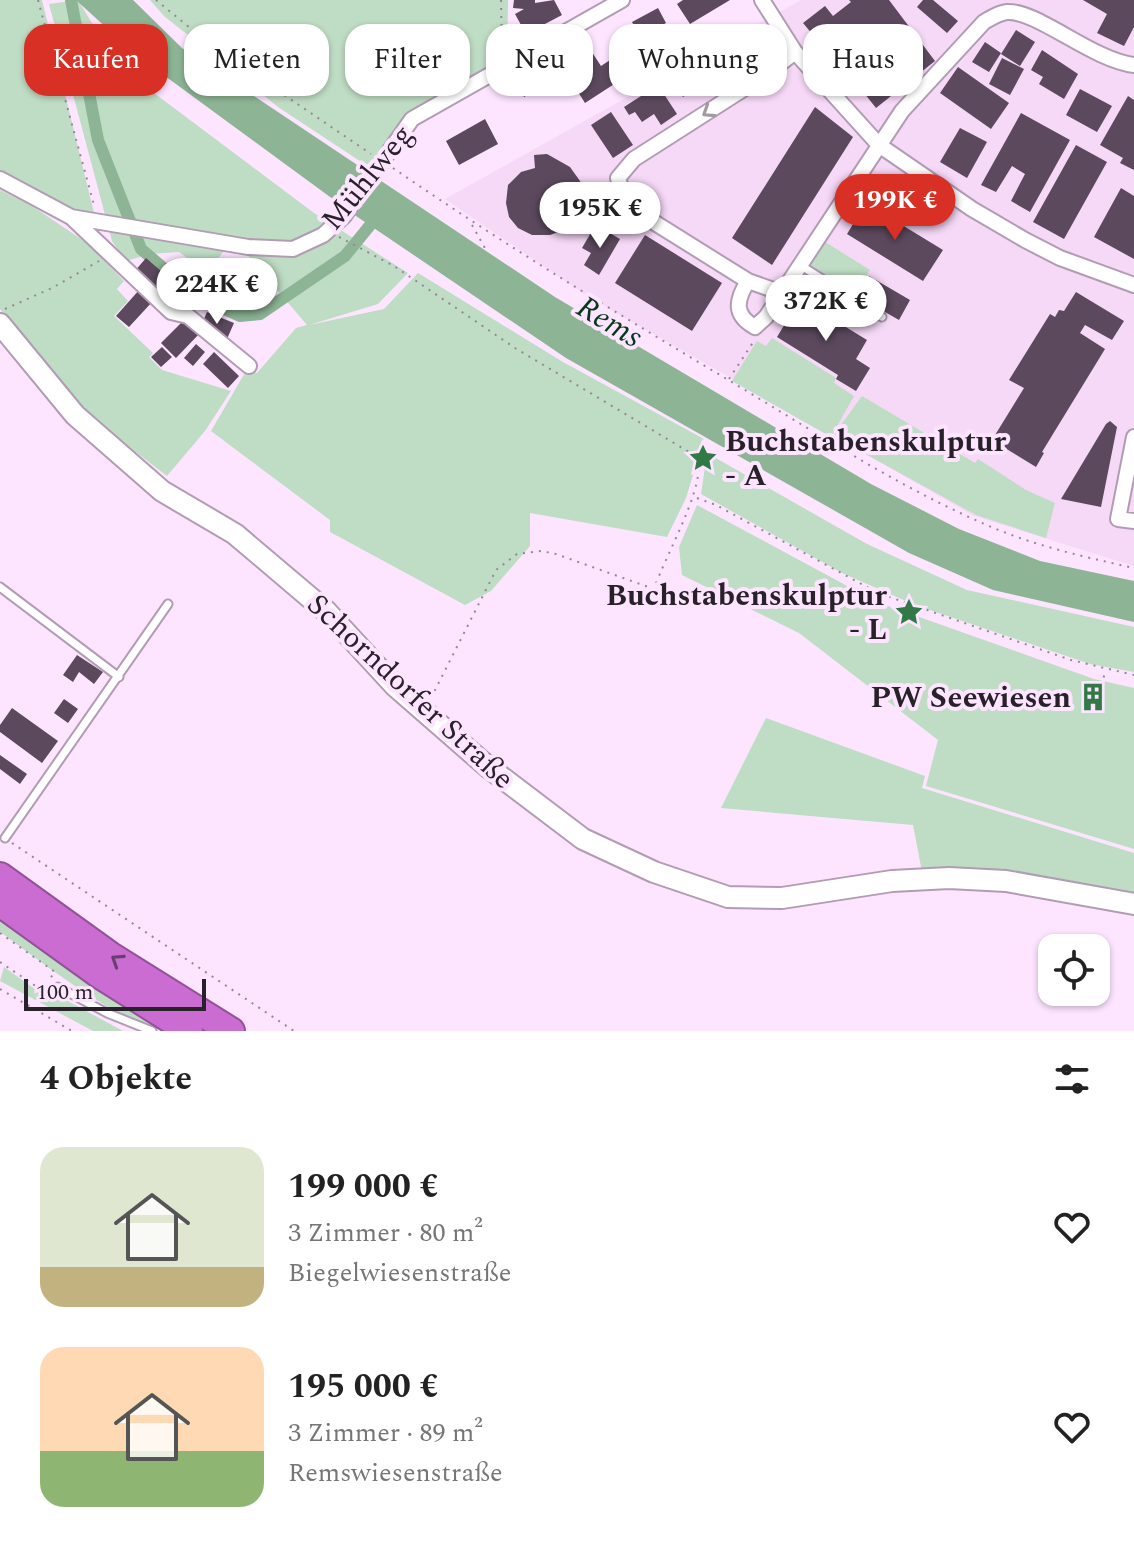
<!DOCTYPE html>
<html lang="de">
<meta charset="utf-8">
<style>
body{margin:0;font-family:Spectral,serif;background:#f2f2f2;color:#222;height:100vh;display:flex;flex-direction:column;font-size:30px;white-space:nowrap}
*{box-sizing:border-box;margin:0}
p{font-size:26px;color:#767676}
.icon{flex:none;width:44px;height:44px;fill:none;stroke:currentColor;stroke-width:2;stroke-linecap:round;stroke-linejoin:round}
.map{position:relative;height:1031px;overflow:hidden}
.sheet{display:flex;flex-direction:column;background:#fff;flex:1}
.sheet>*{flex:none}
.top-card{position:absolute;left:24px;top:24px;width:1086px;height:72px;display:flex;gap:16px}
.controls{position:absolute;left:1038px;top:934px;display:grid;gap:16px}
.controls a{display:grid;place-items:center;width:72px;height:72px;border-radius:16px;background:#fff;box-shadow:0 2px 6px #0004;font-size:40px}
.scale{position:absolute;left:24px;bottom:20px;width:182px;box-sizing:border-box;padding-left:8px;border:4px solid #29212a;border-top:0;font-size:22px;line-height:28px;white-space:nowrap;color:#29212a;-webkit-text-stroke:6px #fde5ff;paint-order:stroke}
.price{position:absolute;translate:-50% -68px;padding:0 18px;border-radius:28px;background:#fff;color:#222;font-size:26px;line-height:52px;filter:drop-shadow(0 2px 4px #0008)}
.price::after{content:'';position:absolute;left:50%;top:48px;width:24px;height:18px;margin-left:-12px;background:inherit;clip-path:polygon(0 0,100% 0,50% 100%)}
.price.active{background:#d93025;color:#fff}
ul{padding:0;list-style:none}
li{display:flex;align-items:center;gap:24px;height:200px;padding:0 40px}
li span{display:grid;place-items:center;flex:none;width:224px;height:160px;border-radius:24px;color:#555}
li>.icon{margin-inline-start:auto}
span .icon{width:96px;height:96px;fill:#fffc;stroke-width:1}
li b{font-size:34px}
h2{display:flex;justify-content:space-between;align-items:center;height:96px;padding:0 40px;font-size:34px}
.chip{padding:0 28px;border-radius:24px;background:#fff;box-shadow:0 2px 6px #0004;font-size:28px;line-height:72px}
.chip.active{background:#d93025;color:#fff}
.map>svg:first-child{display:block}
.built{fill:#f6d8f7}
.green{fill:#bfdcc4}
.water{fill:#8db595}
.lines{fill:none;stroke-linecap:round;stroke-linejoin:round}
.canal{stroke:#8db595;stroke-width:12}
.building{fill:#5c495e}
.lane-casing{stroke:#b29cb4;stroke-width:11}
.street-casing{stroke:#b29cb4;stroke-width:18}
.secondary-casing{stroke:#b29cb4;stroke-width:24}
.highway-casing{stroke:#925297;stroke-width:30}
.path{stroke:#968698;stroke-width:2;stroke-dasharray:2 6;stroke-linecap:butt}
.lane{stroke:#fff;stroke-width:7}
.street{stroke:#fff;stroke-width:14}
.secondary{stroke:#fff;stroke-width:20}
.highway{stroke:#ca6cd2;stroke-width:26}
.oneway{stroke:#9f9b9f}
.oneway2{stroke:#693f6d}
.labels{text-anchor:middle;stroke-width:8;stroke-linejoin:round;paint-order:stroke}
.street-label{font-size:30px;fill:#29212a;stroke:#fde5ff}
.poi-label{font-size:30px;font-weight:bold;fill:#29212a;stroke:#fde5ff;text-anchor:end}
.water-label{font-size:32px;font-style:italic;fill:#073818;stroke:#fde5ff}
</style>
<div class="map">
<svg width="1134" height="1031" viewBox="0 0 1134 1031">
<rect width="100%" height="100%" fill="#fde5ff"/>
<path class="built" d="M801,0H1134V566L974,516L592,299L445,199Z"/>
<path class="green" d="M0,0H42L95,217L79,215L0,173Z
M78,0L118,66L314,213L408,273L378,304L309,325L384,309L418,273L563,362L704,439L686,498L667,537L530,513V546L491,591L465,605L330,532V520L211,431L246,371L257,373L296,328L307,325L233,238L208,273L179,252L150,254L126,261L112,241L49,4Z
M150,0H508L507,67L414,123L416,127L381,175L278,107L164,16Z
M0,190L32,206L87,243L124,281L117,289L128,301L114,316L153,353L149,357L162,370L231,391L205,431L167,476L89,416L0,309Z
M822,240L870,270L855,295L806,265Z
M772,338L836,378L834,383L854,396L831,437L732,381L757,341L766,346Z
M862,396L975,463L978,459L1026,490L1055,503L1046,538L976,515L833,436Z
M707,453L867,544L967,590L1134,627V672L1090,664L915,605L842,573L701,494Z
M697,505L877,602L1094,679L1134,688V849L926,786L938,740L799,633L682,575L679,547Z
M766,718L925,776L922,788L1134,853V899L922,872L913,825L721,808Z
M0,912L174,1031C126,1031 40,960 0,932Z
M4,967L46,997L53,993L123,1031H93L0,981Z"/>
<path class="water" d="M76,0H133L182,48L555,297L871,484L959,529L1040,561L1134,581V622L993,590L909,553L566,358L356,216L135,54Z"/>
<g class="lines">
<path class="canal" d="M71,0L98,140L141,249L196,296L240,316L260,314L345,256L380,213"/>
</g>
<path class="building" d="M514,0H535V3L554,0L562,15L526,34L515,14L524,9L513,8Z
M683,0H730L690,24L677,4Z
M849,0H889L935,61L876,108L826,45L823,47L803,23L825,6L833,16L851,2Z
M923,0H933L958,21L947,33L917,7Z
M1083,0H1134V27L1124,46L1097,33L1107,14Z
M658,8L666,23L640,37L632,22Z
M1016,30L1035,42L1020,66L1001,54Z
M674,32L684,48L668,57L658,40Z
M753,33L766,52L738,70L725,51Z
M584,40L601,66L610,60L622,79L585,103L573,84L582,77L566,52Z
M985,42L1001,53L989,72L972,62Z
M1042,50L1078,74L1064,99L1039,84L1043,77L1031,70Z
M548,57L560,77L524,97L513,77Z
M1002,58L1024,69L1010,95L989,84Z
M701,65L710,79L683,97L674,83Z
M958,67L1009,103L991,129L940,93Z
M658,85L677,114L661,125L654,114L642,122L635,112L629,115L624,107Z
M1080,89L1112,106L1097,132L1066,115Z
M1128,96L1134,100V170L1120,163L1123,158L1100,145Z
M815,107L853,137L772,265L732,238Z
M611,112L633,145L613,158L591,125Z
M1021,113L1070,140L1030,212L1011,201L1025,174L1012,166L996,192L981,185Z
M485,119L498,144L459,165L446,141Z
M960,128L987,142L967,178L940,162Z
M1076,145L1107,162L1064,239L1033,222Z
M547,154L570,167L580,181L586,199H571L568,216L573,219L564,230L550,235H532L518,228L509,217L506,203L508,185L521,172L535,168L534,155Z
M1121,188L1134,196V259L1094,237Z
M866,203L943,250L923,281L847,234Z
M601,228L620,239L599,275L584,265L591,253L582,248L592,231L597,234Z
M645,235L722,283L692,331L615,283Z
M146,258L185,292L173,306L134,272Z
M869,276L910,300L899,320L857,296Z
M140,289L153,301L129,327L116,316Z
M1076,292L1124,321L1112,340L1085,325L1080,333L1105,349L1042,452L1044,453L1036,467L992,440L1024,388L1009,380L1050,314L1055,317L1059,310L1064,311Z
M800,299L867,340L856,359L870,368L856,391L836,379L838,375L777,337Z
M207,312L234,323L227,339L200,328Z
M185,319L200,333L176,358L161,343Z
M196,344L205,352L193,366L184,358Z
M162,347L172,357L161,367L151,357Z
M214,352L239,376L228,388L203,364Z
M1110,421L1117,427L1101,507L1061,499L1106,424Z
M77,655L103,672L94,684L79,672L73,682L63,675Z
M64,699L78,709L68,723L54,713Z
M12,708L58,741L42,763L0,732V725Z
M0,755L27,774L20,784L0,769Z"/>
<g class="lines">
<defs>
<path id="lane" d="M800,265L882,317
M0,587L119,677
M5,838L168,604
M58,987L107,1013L152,1031"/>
<path id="street" d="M762,0L795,52L879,145L972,209L1025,240L1060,258L1134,285
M0,179L71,217L248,247L293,249L323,235L344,216L412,119L622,0
M71,217L171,312L188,316L249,366
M748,281L636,211L625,200L618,178L634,159L767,74L795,52
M782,293L748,281C736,300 733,315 755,327L766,317L902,111L984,22C991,18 998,13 1007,12C1037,10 1092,60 1134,65
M1134,437L1118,519L1134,521"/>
<path id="secondary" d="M0,324L75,415L162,491L235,534L327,612L395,686L488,767L583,839L654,872L728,897L782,898L892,881L949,878L1006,881L1134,904"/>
<path id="highway" d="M0,876L111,956L231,1031
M0,903L100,975L189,1031"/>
</defs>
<use href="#lane" class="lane-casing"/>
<use href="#street" class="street-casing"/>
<use href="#secondary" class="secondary-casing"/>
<use href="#highway" class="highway-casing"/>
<path class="path" d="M38,0L94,205
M156,0L212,46L371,154
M501,0L502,53
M250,88L269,87
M393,168C502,243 613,311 725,378C812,430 896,486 989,526C1035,546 1085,557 1134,568
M918,206L925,193
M472,225L485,248
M339,237L394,266L515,348L689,452L699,463C700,497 667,552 654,589L556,554L541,551L517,554L496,570L432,696
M5,309L52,288L99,261
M729,379L754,341
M697,498L716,505L878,593L1071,660L1134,675
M1099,701L1105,671
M12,843L294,1031
M0,933L55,972L48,981
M0,962L49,995L51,992
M0,989L72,1031"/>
<use href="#lane" class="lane"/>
<use href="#street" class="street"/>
<use href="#secondary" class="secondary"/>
<use href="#highway" class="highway"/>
</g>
<defs><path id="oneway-chevron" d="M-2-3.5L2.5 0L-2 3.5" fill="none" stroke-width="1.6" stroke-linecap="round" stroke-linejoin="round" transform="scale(2)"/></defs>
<use class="oneway" href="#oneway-chevron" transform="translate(708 112) rotate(147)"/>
<use class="oneway2" href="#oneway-chevron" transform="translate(117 960) rotate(-147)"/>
<defs>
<symbol id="sight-bare" viewBox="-9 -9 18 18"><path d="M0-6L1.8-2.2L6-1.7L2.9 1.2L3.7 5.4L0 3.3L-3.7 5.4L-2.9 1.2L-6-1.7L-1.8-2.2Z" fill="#317945" stroke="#fde5ff" stroke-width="2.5" paint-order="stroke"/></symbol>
<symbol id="building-bare" viewBox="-9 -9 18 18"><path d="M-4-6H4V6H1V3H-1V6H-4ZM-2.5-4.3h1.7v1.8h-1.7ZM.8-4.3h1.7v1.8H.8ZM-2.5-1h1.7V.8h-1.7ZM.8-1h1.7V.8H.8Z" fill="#317945" stroke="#fde5ff" stroke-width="2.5" paint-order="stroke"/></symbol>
</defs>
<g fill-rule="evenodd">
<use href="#sight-bare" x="683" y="438" width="40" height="40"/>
<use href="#sight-bare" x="889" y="592" width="40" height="40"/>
<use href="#building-bare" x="1073" y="677" width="40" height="40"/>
</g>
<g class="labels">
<g class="street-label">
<text transform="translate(367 177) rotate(-51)" y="10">Mühlweg</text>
<text transform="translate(411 691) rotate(43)" y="10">Schorndorfer Straße</text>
</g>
<g class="poi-label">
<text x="725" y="451" text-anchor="start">Buchstabenskulptur<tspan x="725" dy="34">- A</tspan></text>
<text x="887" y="605">Buchstabenskulptur<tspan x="887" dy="34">- L</tspan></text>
<text x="1071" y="707">PW Seewiesen</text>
</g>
<g class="water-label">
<text transform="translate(610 321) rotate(31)" y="11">Rems</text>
</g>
</g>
</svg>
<div class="controls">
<a><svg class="icon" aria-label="locate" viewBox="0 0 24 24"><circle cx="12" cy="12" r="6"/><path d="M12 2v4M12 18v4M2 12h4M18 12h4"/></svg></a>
</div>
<div class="scale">100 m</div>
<b class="price active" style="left:895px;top:242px">199K €</b>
<b class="price" style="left:600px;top:250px">195K €</b>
<b class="price" style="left:217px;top:326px">224K €</b>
<b class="price" style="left:826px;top:343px">372K €</b>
<div class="top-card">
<a class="chip active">Kaufen</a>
<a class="chip">Mieten</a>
<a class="chip">Filter</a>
<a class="chip">Neu</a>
<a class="chip">Wohnung</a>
<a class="chip">Haus</a>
</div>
</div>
<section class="sheet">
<h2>4 Objekte<svg class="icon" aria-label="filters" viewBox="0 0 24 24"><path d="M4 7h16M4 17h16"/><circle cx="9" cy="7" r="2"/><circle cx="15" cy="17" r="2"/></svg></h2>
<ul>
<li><span style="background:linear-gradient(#dfe7d0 75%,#c2b280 0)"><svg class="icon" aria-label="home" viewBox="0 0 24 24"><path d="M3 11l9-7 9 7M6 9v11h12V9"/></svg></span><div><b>199 000 €</b><p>3 Zimmer · 80 m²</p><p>Biegelwiesenstraße</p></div><svg class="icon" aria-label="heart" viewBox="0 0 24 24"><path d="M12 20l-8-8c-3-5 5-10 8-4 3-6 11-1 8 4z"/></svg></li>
<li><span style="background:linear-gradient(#ffd9b3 65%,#8fb573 0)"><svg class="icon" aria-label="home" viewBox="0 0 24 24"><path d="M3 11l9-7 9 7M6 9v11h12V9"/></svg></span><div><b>195 000 €</b><p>3 Zimmer · 89 m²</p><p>Remswiesenstraße</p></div><svg class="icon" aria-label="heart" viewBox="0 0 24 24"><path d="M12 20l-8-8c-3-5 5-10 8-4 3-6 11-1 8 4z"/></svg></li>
</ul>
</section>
